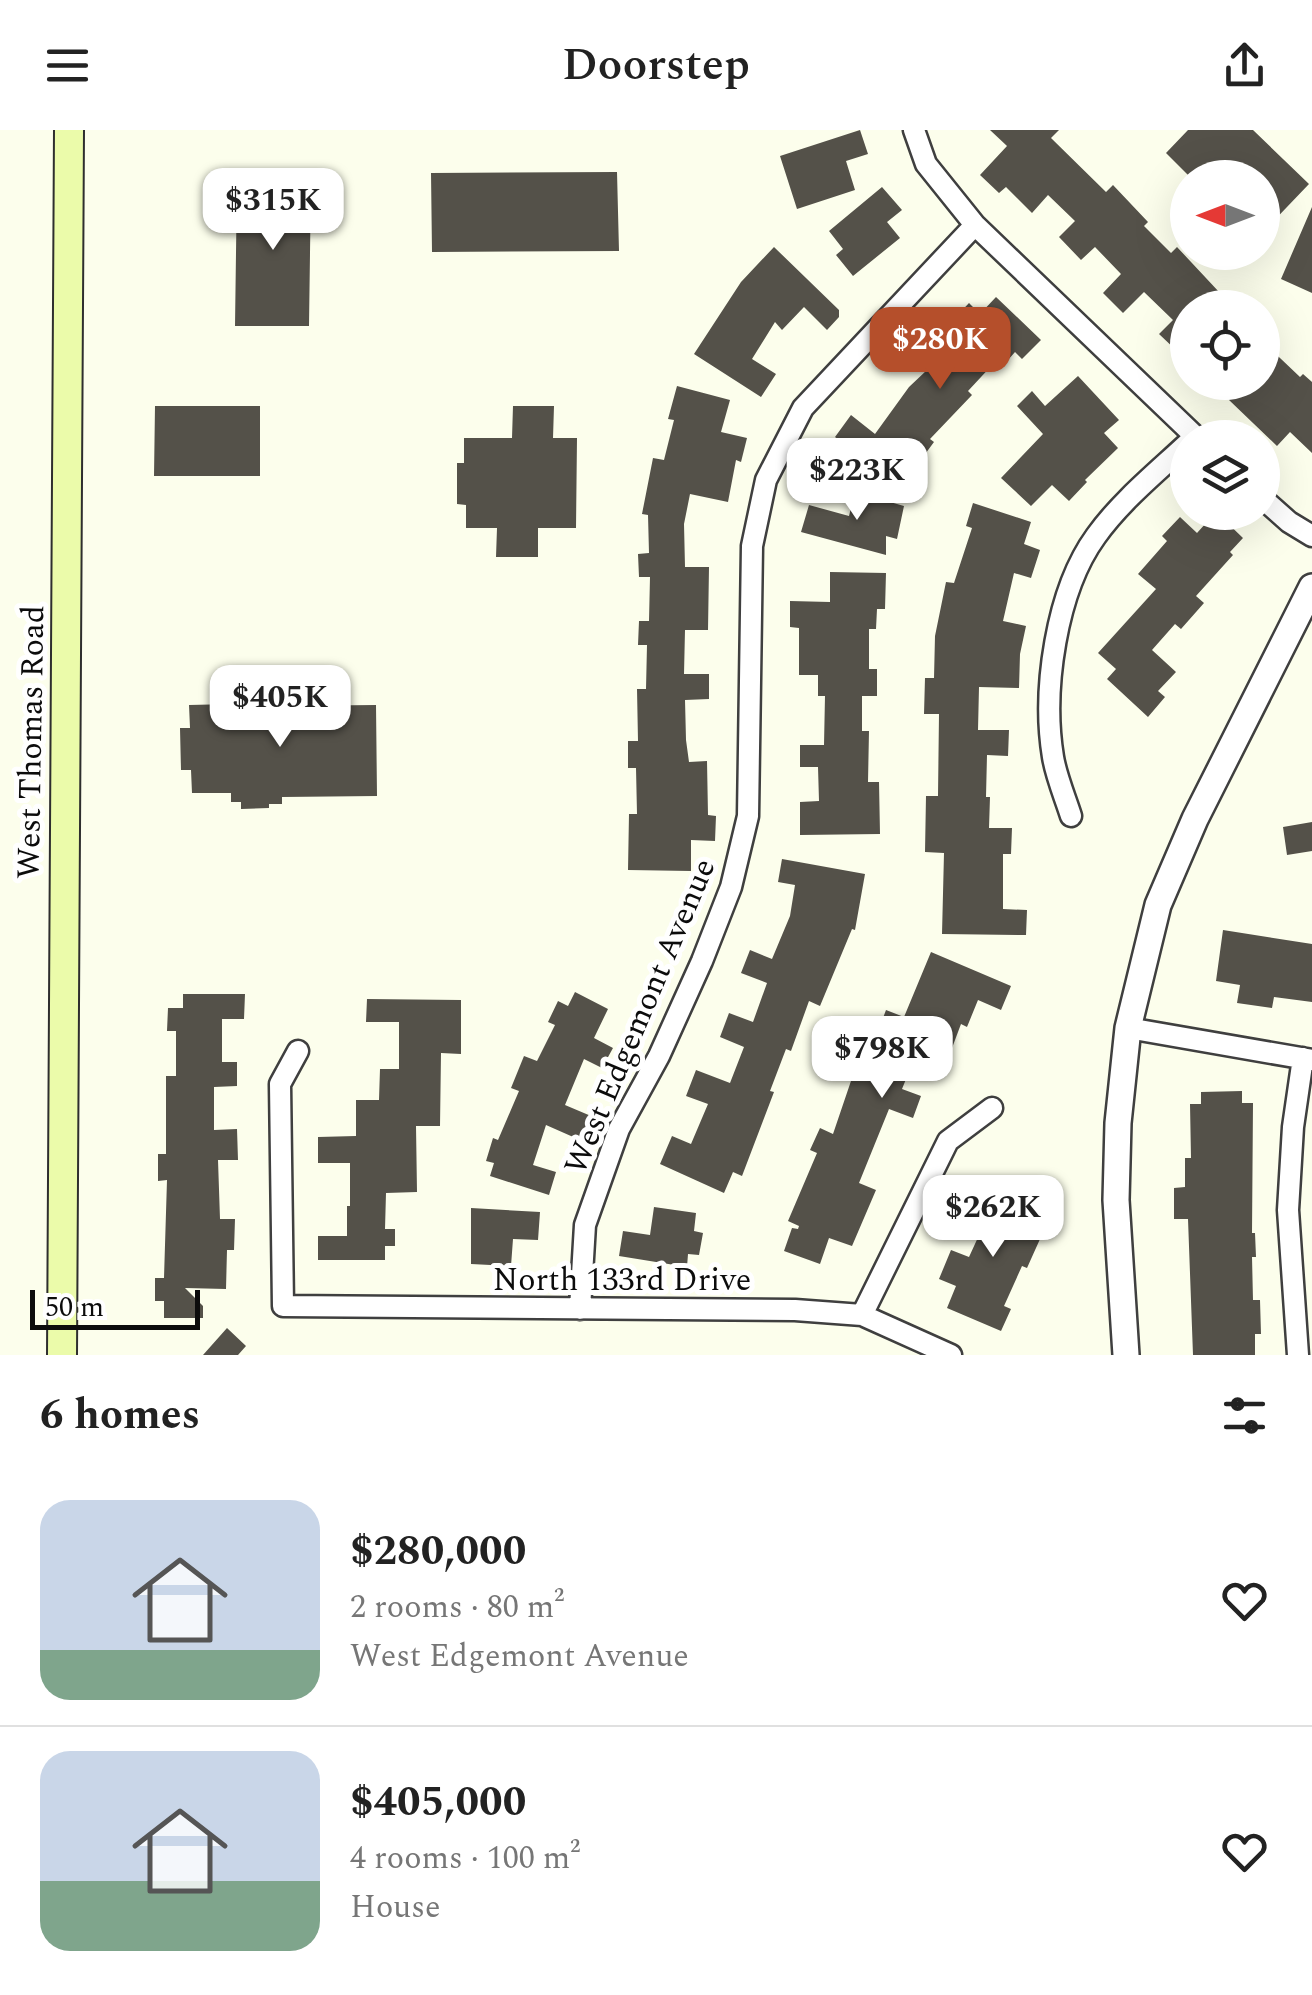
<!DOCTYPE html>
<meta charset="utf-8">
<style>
body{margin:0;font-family:Spectral,serif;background:#f6f6f6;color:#222;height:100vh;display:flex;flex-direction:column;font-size:38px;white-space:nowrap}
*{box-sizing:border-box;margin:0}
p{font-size:32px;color:#767676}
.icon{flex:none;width:55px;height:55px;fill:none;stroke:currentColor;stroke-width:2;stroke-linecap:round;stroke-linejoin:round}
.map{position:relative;height:1225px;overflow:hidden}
.panel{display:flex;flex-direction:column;background:#fff;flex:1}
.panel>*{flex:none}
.needle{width:65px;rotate:270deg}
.buttons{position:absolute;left:1170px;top:30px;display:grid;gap:20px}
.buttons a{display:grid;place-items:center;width:110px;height:110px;border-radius:50%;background:#fff;box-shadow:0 10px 40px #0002;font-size:50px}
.scale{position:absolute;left:30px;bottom:25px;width:170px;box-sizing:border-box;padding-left:10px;border:5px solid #0c0c0c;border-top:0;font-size:28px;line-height:35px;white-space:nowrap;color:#0c0c0c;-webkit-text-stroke:8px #fff;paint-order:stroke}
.price{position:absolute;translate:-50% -85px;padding:0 22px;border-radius:20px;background:#fff;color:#222;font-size:32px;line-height:65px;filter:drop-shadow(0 2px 5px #0008)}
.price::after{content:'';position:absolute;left:50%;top:60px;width:30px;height:22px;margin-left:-15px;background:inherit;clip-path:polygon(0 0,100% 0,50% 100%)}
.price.on{background:#b54f2b;color:#fff}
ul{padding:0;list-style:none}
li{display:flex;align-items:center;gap:30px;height:250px;padding:0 40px}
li+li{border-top:2px solid #e0e0e0}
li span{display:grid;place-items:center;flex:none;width:280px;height:200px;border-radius:30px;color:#555}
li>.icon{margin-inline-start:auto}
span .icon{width:120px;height:120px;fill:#fffc;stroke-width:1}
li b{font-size:42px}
h2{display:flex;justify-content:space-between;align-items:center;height:120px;padding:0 40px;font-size:42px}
header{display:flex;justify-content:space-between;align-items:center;height:130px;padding:0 40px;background:#fff;font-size:45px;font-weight:600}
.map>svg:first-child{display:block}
.building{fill:#545149}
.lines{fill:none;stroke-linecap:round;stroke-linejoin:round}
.minor-casing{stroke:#3f3f3f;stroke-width:25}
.tertiary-casing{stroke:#3f3f3f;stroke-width:30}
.secondary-casing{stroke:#2e2e2e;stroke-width:32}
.minor{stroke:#fff;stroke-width:20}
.tertiary{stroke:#fff;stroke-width:25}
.secondary{stroke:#ebfbaa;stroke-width:28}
.labels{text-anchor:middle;stroke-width:10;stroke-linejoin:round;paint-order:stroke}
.street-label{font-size:32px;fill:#0c0c0c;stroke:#fff}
</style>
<header><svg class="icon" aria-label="menu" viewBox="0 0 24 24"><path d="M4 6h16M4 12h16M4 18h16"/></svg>Doorstep<svg class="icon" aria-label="share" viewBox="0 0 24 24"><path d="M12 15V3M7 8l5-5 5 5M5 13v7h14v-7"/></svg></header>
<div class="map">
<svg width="1312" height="1225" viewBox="0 0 1312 1225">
<rect width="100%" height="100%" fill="#fcfeec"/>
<path class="building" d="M860,0L868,24L846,31L855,60L797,79L780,26Z
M990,0H1059L1051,8L1106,62L1113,55L1148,92L1144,96L1171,123L1177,117L1234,178H1188V211L1178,222L1159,204L1173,190L1144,162L1123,183L1103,163L1121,144L1095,117L1081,130L1059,107L1075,91L1048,65L1032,83L1006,57L999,63L980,45L1007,16Z
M1188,0H1253L1309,54L1262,103V48H1191L1166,23Z
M617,42L619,121L432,122L431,43Z
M237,50L311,51L309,196H235Z
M882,57L902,80L887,92L900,108L853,146L836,125L843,119L829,101Z
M1312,77V163L1281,149Z
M774,117L839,180V187L827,200L804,177L782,200L775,192L752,229L776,244L761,267L694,224L741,152Z
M996,167L1041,210L1022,229L1015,222L1000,239L994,233L968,261L972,265L930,309L934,312L900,358L835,307L851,285L875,304L909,257L927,240L931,244L967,207L951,192L969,173L980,184Z
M1262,211L1300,247L1303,244L1312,252V323L1290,302L1277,316L1229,270L1246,252H1262Z
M1078,246L1119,290L1104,303L1118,318L1085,350L1087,352L1069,371L1052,355L1031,376L1001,348L1043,304L1017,276L1032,261L1045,276Z
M677,256L730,270L721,302L747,308L741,332L736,330L728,372L690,364L684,394L685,437H709L708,500H685L684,544H709V569L685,570L686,610L689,632L707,631L708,685L716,686L715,711L691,710V741L628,740L629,684H637L636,638H628V611H638L637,559H646L647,515H638L639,491H649L650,447H639L638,424L649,423L648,385L642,384L653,328L664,330L674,290L668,289Z
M155,276H260V346H154Z
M513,276H554L553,308H577L576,398H538V427H496L497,398H466V375L457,374V333H464V308H512Z
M855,362L904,376L897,409L886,406V425L801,402L809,375L849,386Z
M973,373L1031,392L1024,414L1040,420L1031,448L1014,443L1003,491L1026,496L1020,524L1019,558L979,557L978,600H1009L1008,626L987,625L986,667H990L989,698H1012L1011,724H1003V779L1027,780L1026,805L942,804L944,723L925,722L926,666H938L939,584H924L925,548H934L935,506L946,452L954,453L972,398L966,396Z
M1216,382L1243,408L1230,422L1233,425L1196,466L1204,473L1181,499L1175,494L1152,520L1176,542L1158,561L1165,567L1148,587L1107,549L1116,539L1098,523L1156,459L1138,444L1167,411L1162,406L1180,387L1197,403Z
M830,442L886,443L885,479H877L876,499H869V539H877V566H862V601H869L868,652H879L880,704L800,705V672L819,671L818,637H800V615H824L825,566H818V545H799V498L790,497V471L830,472Z
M232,562H268V568H278V576L376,575L377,666L282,667V674H269V678L241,679V672H231V663H192L191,640H181L180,598H190L189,575L232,574Z
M1312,692V721L1287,725L1283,697Z
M782,729L865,744L855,800L852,799L820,876L809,871L791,921L786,919L770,961L774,962L742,1046L733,1042L724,1063L660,1034L672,1006L691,1014L708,974L686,966L696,940L730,953L744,917L720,907L729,883L753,892L767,853L741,843L750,820L772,829L790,786L795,755L778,752Z
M1223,800L1312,814V872L1274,867L1272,878L1237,873L1240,855L1216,851Z
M931,822L1011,856L1001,880L978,870L967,897L961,894L946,934L917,922L902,959L921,966L913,988L889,979L859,1053L876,1060L852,1116L829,1108L820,1134L784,1121L792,1098L798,1099L799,1096L788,1091L817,1023L810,1020L820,998L833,1004L871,892L880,896L886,880L904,887Z
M575,862L608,879L594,908L613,918L602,938L584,929L565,975L591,986L580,1010L546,995L533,1035L556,1042L549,1065L490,1046L494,1033L486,1031L493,1008L498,1010L519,961L511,958L524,926L537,931L555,895L548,892L558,871L568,876Z
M183,864H245L244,889H222V932H237V956L214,957V1000L237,999L238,1030H218L220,1089H235L234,1120H227L226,1159L185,1158L203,1176V1188H164V1171H155V1148H164L167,1050L158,1051V1024H166V946H176V901H167L168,878H183Z
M367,869L461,870V924L441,923L440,996H416L417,1062L386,1063L385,1099H395V1116H385V1130H318V1106H347V1076H350V1033H318V1007L356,1006V970H379L380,939H399V892H366Z
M1242,961V973H1253L1252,1103H1255L1256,1127H1252L1253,1170H1260L1261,1204H1255V1225H1193L1188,1089H1174V1058L1185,1057V1028H1191L1190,974H1201V962Z
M984,1058L1049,1089L1027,1138L1022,1136L1004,1176L1011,1179L1001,1201L947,1178L956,1156L939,1149L951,1120L969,1127L986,1090L972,1084Z
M654,1077L696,1083L694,1101L703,1103L699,1125L688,1124L687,1137L619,1126L623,1101L650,1105Z
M471,1078L540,1082L538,1110L513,1109L511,1136L471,1134Z
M227,1198L246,1216L238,1225H203Z"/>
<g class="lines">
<defs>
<path id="minor" d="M914,0L926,34L975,95L1197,308
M1262,368L1289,392L1312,406
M1071,686C1065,667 1056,646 1053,627C1042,560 1056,461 1096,406C1121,371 1157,342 1188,313
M1128,898L1312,930
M298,921L280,954L283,1176L795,1180L862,1185L951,1225
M580,1179L585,1095L619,999L659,926L702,831L731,757L748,686L752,416L766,350L803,278L975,95
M862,1185L948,1011L992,978
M1298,1225L1288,1080L1293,997L1303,928"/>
<path id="tertiary" d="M1126,1225L1116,1070L1118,993L1128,898L1158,775L1195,689L1312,457"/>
<path id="secondary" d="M62,1225L69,0"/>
</defs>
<use href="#minor" class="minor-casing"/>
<use href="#tertiary" class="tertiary-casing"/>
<use href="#secondary" class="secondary-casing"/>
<use href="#minor" class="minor"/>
<use href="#tertiary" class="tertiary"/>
<use href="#secondary" class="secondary"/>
</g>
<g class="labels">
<g class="street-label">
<text transform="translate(30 612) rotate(-89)" y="11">West Thomas Road</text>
<text transform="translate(639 886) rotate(-67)" y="11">West Edgemont Avenue</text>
<text x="622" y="1160">North 133rd Drive</text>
</g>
</g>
</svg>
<div class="buttons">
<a><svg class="needle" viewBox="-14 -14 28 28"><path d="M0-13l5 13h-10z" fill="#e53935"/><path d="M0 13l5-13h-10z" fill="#767676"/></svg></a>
<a><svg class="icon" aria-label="locate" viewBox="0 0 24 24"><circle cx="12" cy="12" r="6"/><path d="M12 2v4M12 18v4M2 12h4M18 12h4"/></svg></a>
<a><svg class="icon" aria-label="layers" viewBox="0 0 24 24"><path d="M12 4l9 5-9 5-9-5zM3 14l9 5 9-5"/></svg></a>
</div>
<div class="scale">50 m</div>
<b class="price" style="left:273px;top:123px">$315K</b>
<b class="price on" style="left:940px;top:262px">$280K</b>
<b class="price" style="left:857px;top:393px">$223K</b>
<b class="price" style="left:280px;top:620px">$405K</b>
<b class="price" style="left:882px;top:971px">$798K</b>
<b class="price" style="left:993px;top:1130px">$262K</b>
</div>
<section class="panel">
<h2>6 homes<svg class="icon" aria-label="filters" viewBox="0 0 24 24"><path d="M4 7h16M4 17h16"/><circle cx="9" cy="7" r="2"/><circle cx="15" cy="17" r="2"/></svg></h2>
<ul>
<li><span style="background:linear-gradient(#c9d6e8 75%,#7fa58c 0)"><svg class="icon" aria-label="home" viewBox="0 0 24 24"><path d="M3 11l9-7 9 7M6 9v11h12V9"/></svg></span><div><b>$280,000</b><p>2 rooms · 80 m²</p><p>West Edgemont Avenue</p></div><svg class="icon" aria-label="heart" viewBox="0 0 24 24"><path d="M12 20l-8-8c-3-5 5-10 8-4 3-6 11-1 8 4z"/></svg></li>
<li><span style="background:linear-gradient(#c9d6e8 65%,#7fa58c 0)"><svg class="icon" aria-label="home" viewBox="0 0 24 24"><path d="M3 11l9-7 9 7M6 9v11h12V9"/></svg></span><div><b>$405,000</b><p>4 rooms · 100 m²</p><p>House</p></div><svg class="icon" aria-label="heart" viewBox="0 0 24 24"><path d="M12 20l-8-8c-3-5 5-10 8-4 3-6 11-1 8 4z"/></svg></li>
</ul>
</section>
